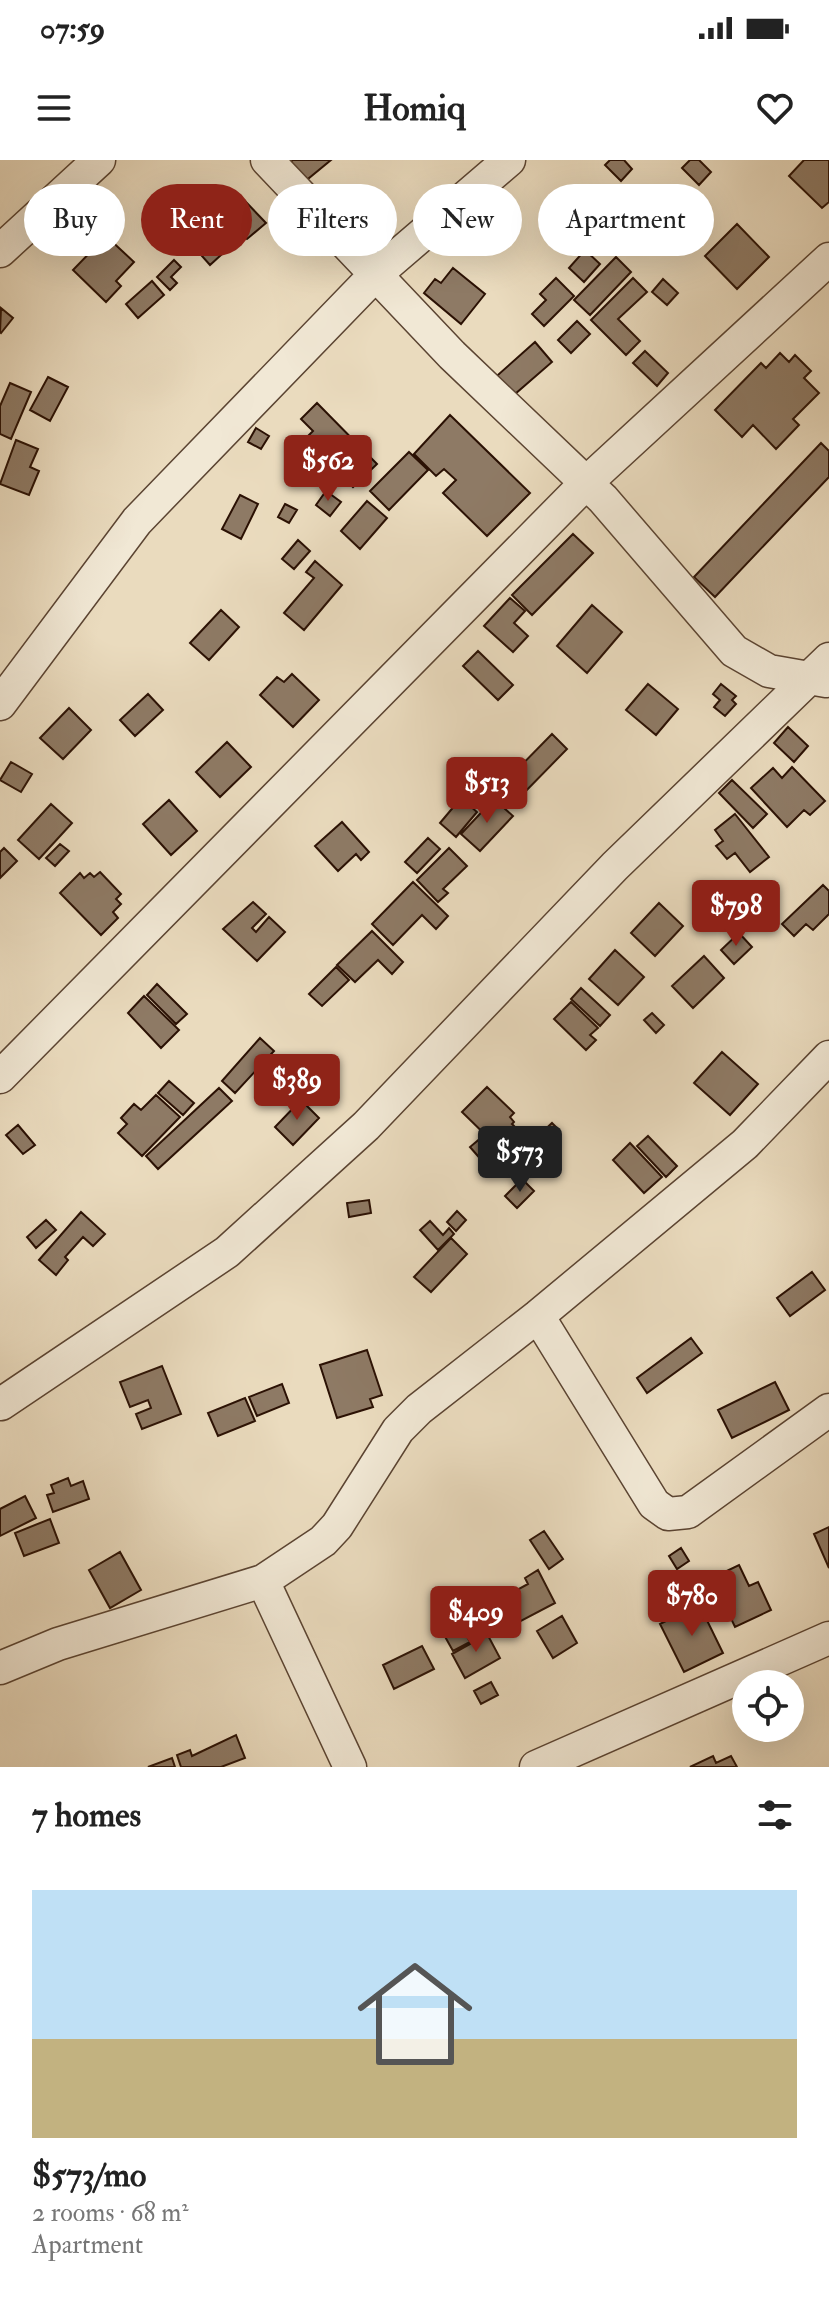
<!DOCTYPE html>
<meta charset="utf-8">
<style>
body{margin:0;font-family:"IM FELL Double Pica",serif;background:#f6f6f6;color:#222;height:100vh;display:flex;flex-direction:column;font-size:30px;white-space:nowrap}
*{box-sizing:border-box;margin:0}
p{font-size:26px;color:#767676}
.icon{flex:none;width:44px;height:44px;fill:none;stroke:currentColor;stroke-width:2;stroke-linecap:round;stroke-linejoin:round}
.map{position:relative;height:1607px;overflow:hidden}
.panel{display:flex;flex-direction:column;background:#fff;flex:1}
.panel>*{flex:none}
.banner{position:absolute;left:24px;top:24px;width:782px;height:72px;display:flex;gap:16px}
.buttons{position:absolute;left:732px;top:1510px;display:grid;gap:16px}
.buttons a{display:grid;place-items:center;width:72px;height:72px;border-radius:50%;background:#fff;box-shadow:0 8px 32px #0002;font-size:40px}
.price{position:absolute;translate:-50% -68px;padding:0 18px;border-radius:8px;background:#8f2418;color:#fff;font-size:26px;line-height:52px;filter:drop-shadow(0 2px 4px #0008)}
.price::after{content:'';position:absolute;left:50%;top:48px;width:24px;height:18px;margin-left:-12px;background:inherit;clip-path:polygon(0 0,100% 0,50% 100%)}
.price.selected{background:#222;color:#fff}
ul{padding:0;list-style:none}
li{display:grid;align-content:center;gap:16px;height:424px;padding:0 32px}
li span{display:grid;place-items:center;height:248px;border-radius:0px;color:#555}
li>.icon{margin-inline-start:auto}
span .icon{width:144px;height:144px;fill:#fffc;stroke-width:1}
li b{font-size:34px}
h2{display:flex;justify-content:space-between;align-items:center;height:96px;padding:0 32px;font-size:34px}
.chip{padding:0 28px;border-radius:36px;background:#fff;box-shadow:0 8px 32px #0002;font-size:28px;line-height:72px}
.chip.selected{background:#8f2418;color:#fff}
.status{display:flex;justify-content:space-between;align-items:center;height:56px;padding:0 40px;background:#fff;direction:ltr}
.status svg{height:22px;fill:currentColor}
header{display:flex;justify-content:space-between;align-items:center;height:104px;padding:0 32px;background:#fff;font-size:36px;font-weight:700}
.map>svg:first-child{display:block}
.building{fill:#8e7a65;stroke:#2b1104;stroke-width:2}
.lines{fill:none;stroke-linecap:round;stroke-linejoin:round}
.minor-casing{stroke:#5b4432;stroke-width:35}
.minor{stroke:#f1e8d5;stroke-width:32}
</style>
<div class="status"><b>07:59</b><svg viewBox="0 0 49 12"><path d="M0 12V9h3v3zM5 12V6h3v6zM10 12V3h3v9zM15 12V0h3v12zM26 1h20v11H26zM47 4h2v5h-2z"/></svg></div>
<header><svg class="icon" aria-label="menu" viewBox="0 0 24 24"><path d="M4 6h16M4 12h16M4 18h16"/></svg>Homiq<svg class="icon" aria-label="heart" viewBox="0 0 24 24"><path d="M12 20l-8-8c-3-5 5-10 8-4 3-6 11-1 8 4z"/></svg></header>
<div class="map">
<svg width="829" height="1607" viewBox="0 0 829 1607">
<rect width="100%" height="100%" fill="#eadbbe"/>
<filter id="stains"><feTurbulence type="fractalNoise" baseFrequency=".0025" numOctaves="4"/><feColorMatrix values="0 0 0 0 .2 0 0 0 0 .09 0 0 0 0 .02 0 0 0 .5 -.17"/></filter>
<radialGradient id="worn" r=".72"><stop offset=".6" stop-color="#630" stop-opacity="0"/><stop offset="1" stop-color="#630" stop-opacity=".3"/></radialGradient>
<path class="building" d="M293,0H331L303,23L288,4Z
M610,0H624L632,9L621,21L605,5Z
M690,0H699L711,12L699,25L682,8Z
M804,0H829V42L822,48L789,16Z
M245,41L266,63L247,79L243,75L210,105L194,87Z
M737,64L769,97L737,129L705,96Z
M106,76L134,102L116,121L121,126L106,142L73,110Z
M585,90L600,104L584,122L569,108Z
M616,97L631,112L590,155L574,140Z
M174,100L181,107L171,117L177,123L170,130L157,117Z
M453,108L485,134L461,164L424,133L435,119L441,123Z
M556,118L574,136L544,166L532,154L546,140L540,134Z
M633,118L647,132L618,159L640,181L626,195L591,160Z
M663,119L678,133L667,145L652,132Z
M152,121L164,135L138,158L126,144Z
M1,148L13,158L1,173L0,172Z
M577,161L590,174L571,193L558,180Z
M535,182L552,202L507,241L490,222Z
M645,191L668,213L657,226L633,203Z
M780,193L789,202L795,195L811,211L804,218L819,233L793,259L799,265L776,289L753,265L742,277L715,250L761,203L766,208Z
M48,217L68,227L50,261L30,250Z
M10,223L31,232L11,279L0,274V246Z
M317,243L377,304L353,327L305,279L313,271L301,259Z
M450,255L530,333L487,376L443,333L456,320L444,309L436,316L414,294Z
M256,268L269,276L261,289L248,282Z
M16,280L38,289L30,307L39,311L29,335L0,324Z
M821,283L829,291V317L715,437L694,417Z
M409,292L428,310L389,350L370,331Z
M326,331L341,342L330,356L316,345Z
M240,335L258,344L241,379L222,369Z
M367,341L387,358L360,389L341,371Z
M285,344L297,350L289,363L278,357Z
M573,374L593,393L532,455L512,435Z
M298,380L310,391L294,409L282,399Z
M315,401L342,425L304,470L284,453L314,418L306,412Z
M510,438L525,451L514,463L528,476L513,492L484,466Z
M592,445L622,472L587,513L557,486Z
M221,450L239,467L209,500L190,483Z
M478,491L513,525L498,540L463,506Z
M292,514L319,540L293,567L260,535L277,517L284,522Z
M648,524L678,549L656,575L626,550Z
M721,524L736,536L732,540L736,544L725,556L714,547L720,540L713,534Z
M148,534L163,550L135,576L120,560Z
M69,548L91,570L63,599L40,578Z
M788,567L808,586L794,602L774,583Z
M552,574L567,589L517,640L502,625Z
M227,582L251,607L220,637L196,612Z
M11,602L32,614L21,632L0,620Z
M792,607L825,641L810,655L804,650L787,667L751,628L773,608L782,618Z
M732,620L767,654L753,668L719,633Z
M461,638L477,652L456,677L440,663Z
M494,639L513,656L480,691L461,674Z
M169,640L197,671L171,695L143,664Z
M51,644L72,663L39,699L18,680Z
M735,654L769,697L750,712L735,693L727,699L716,686L723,681L715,670Z
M342,662L369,692L361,700L356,694L338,711L315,686Z
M428,678L440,689L417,713L405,702Z
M60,684L69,691L55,706L46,698Z
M4,688L17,701L0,718V692Z
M449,688L467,706L443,729L448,733L438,742L417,720Z
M100,712L121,734L116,739L121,744L113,752L118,758L101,775L60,733L80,713L84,718L90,713L94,717Z
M413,722L448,756L436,769L422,755L393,785L372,764Z
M823,725L829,731V754L813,770L806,764L794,776L782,764Z
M253,742L266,754L252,768L256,772L269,757L285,772L257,801L223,769Z
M659,743L683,766L655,796L631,773Z
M372,771L403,802L392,814L378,800L355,822L337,805Z
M739,773L752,787L734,804L721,790Z
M615,790L644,817L618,845L589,819Z
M704,796L724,818L693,848L672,826Z
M336,807L349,820L322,846L309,834Z
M157,824L187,854L176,864L147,835Z
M581,828L610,855L600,866L571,839Z
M144,836L179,870L161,888L128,853Z
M571,842L598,868L590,875L596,880L586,890L554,859Z
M652,853L664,865L656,873L644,860Z
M260,878L274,891L235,933L222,921Z
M722,892L758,924L730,955L694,923Z
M169,921L194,943L183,955L158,933Z
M487,927L514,953L510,957L514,962L512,964L520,972L502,991L462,952Z
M219,928L232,941L158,1009L146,996Z
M156,935L180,957L142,996L118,973L127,964L121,958L134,944L141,950Z
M301,940L319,958L293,985L275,967Z
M552,963L559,970L543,985L537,977Z
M18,965L35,985L23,994L6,975Z
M648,976L677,1006L666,1017L637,986Z
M482,977L496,993L484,1003L470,987Z
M630,983L662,1017L644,1033L613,1000Z
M522,1019L534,1031L517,1048L505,1036Z
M369,1040L371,1053L349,1057L347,1043Z
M457,1051L466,1060L456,1071L447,1062Z
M81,1052L105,1074L93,1086L83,1077L65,1097L68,1100L56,1115L39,1100Z
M46,1060L56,1070L36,1088L27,1077Z
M430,1061L443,1075L449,1068L454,1074L438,1090L420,1070Z
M451,1078L467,1094L431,1132L414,1117Z
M812,1112L825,1130L790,1156L777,1138Z
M691,1178L702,1193L647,1233L637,1218Z
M367,1190L382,1235L370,1239L373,1247L337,1258L320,1205Z
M162,1206L181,1254L142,1269L136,1254L151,1248L148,1240L130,1247L120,1222Z
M775,1222L789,1250L732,1278L718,1250Z
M282,1224L289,1243L257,1256L249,1237Z
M245,1238L255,1261L218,1276L208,1253Z
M68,1318L71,1326L83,1321L89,1339L53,1352L47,1335L54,1333L51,1325Z
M25,1336L36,1358L0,1376V1349Z
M50,1359L59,1383L24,1396L15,1373Z
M829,1367V1408L814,1374Z
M544,1371L563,1399L549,1409L530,1380Z
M681,1388L689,1401L677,1409L669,1396Z
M120,1392L141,1430L110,1448L89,1410Z
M739,1405L749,1426L758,1422L771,1450L735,1467L712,1418Z
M538,1410L555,1443L519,1462L506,1436L528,1424L525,1418Z
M699,1444L723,1493L684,1512L660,1464Z
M562,1456L577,1483L553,1498L537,1471Z
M460,1463L470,1482L453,1491L443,1473Z
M484,1468L500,1498L465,1518L452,1494L472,1483L468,1477Z
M422,1486L434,1509L394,1529L383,1505Z
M491,1522L498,1535L481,1544L474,1531Z
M236,1575L245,1598L221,1607H181L177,1595L190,1590L192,1596Z
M713,1596L716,1603L731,1596L737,1607H690Z
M172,1598L175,1607H148Z"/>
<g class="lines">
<defs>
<path id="minor" d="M267,0L452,195L603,339L734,491L769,511L826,521
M0,91L99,0
M0,544L137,361L375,115L509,0
M0,917L586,323L829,99
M538,1156L654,1344L668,1354L688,1352L829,1250
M1,1244L227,1092L366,966L615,706L829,499
M0,1508L58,1484L263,1421
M350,1607L263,1421L323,1381L337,1366L398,1270L419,1249L538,1156L745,984L829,897
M536,1607L829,1478"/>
</defs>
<use href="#minor" class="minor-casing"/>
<use href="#minor" class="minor"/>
</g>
<rect width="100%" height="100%" filter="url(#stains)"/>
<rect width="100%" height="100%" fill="url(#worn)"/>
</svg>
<div class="buttons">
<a><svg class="icon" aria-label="locate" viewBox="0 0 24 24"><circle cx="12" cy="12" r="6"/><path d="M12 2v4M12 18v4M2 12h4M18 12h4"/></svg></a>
</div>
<b class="price" style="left:328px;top:343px">$562</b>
<b class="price" style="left:487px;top:665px">$513</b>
<b class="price" style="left:736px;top:788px">$798</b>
<b class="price" style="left:297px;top:962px">$389</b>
<b class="price selected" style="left:520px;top:1034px">$573</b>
<b class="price" style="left:692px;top:1478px">$780</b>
<b class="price" style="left:476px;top:1494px">$409</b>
<div class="banner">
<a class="chip">Buy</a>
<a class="chip selected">Rent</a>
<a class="chip">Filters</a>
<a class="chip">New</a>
<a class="chip">Apartment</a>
</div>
</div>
<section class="panel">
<h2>7 homes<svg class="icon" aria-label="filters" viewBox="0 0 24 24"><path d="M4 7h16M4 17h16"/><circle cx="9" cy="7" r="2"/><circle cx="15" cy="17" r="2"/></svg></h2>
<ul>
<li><span style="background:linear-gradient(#bfe0f5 60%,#c2b280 0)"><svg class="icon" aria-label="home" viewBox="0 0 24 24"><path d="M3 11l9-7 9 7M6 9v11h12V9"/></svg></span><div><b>$573/mo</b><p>2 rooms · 68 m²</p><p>Apartment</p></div></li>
</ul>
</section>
